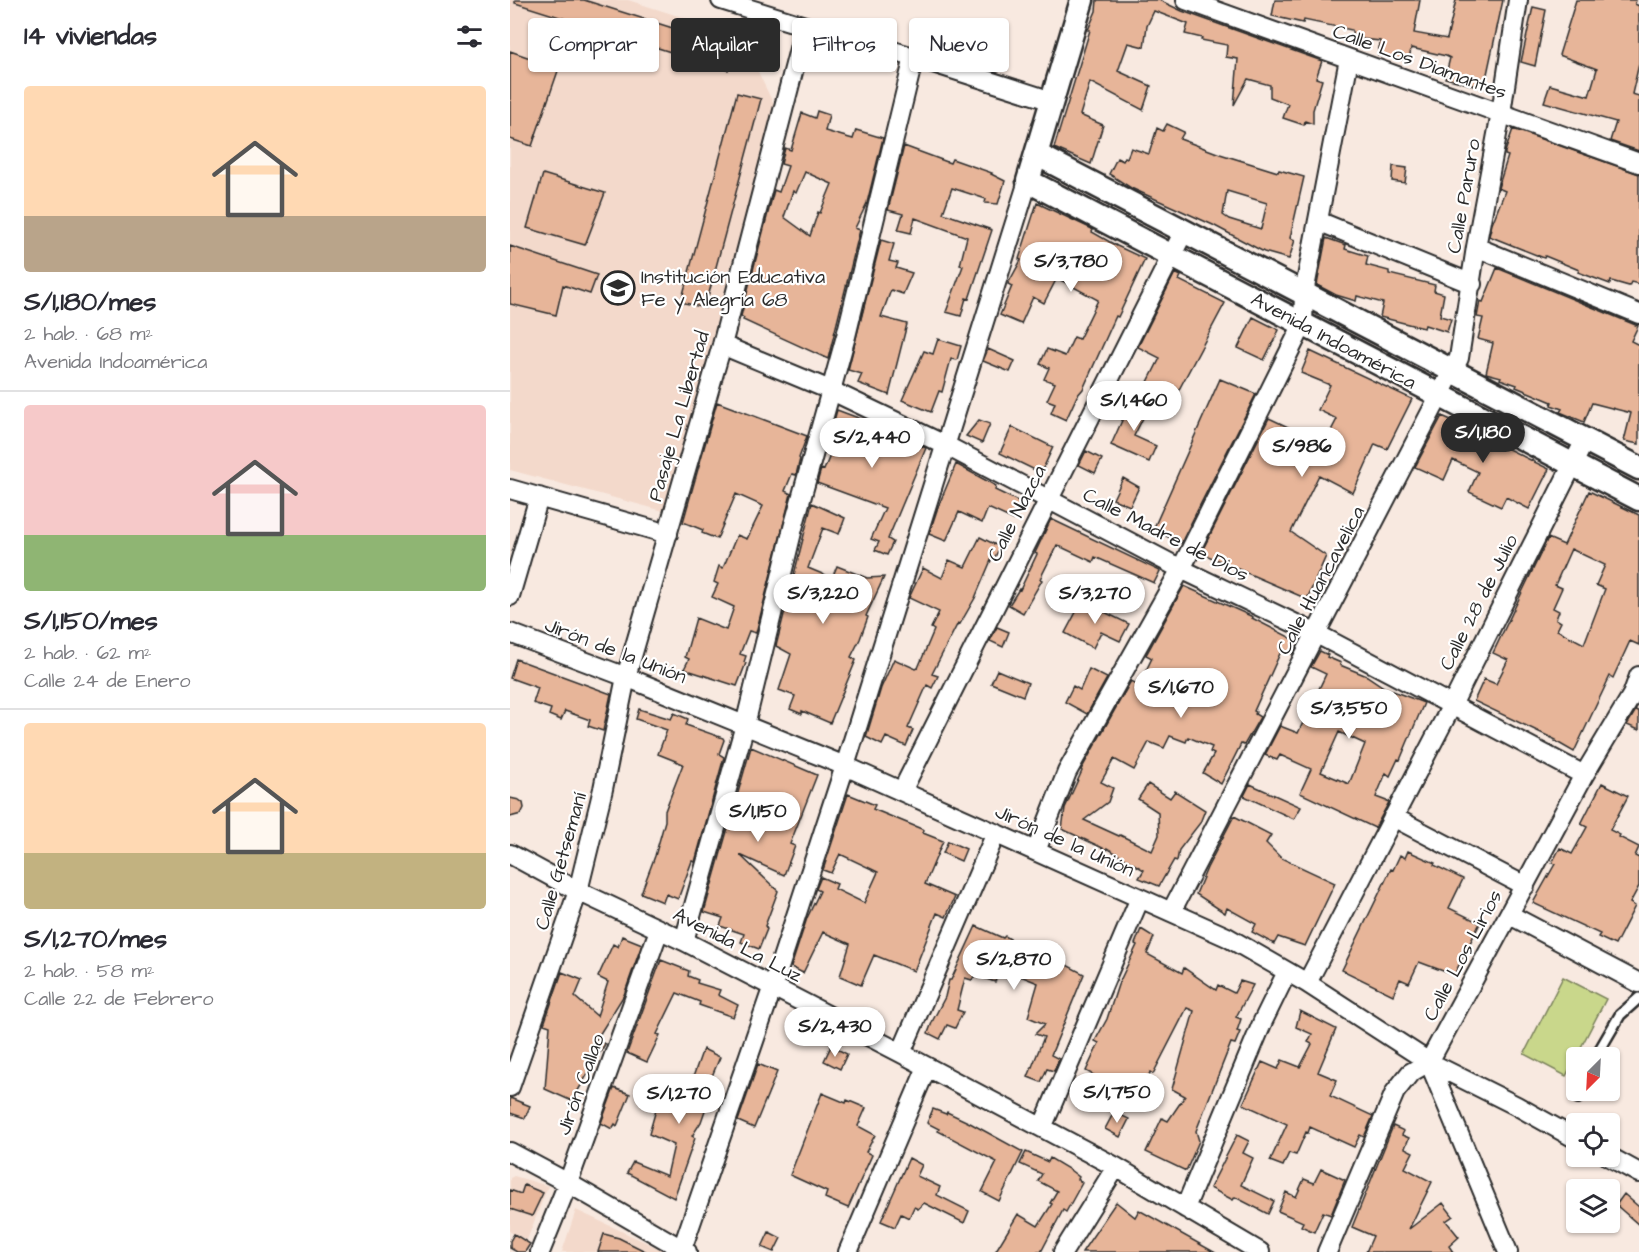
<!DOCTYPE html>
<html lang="es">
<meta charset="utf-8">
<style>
body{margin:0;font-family:"Architects Daughter",sans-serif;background:#f7f7f7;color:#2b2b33;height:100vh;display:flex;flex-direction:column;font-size:22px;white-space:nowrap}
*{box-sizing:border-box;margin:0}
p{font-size:20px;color:#7c7c81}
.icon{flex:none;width:33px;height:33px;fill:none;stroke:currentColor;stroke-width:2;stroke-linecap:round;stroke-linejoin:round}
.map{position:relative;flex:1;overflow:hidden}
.details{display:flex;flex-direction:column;background:#fff;width:510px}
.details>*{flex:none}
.guide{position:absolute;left:18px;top:18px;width:570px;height:54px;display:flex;gap:12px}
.needle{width:39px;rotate:204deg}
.fabs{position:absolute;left:1056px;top:1047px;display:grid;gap:12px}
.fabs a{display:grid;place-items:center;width:54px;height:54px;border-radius:6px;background:#fff;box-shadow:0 2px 4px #0004;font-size:30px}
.price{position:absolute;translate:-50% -51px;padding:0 14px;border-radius:21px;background:#fff;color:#222;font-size:20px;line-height:39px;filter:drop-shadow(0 2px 3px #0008)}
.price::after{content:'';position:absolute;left:50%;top:36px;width:18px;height:14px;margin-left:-9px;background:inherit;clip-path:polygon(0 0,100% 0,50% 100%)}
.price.on{background:#2b2b2b;color:#fff}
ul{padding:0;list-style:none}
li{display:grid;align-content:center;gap:12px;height:318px;padding:0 24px}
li+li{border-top:2px solid #e1e1e2}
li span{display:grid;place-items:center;height:186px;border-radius:6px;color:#555}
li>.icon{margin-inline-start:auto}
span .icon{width:108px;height:108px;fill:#fffc;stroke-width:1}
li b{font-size:26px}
h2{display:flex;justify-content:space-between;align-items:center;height:72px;padding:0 24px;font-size:26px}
.chip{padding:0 21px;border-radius:6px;background:#fff;box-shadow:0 2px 4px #0004;font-size:21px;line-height:54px}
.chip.on{background:#2b2b2b;color:#fff}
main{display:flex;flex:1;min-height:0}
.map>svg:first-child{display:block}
.built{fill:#f3d9cb}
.green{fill:#c9d78b;stroke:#7a815b;stroke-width:1.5}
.building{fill:#e7b599;stroke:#2b2b2b;stroke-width:1.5;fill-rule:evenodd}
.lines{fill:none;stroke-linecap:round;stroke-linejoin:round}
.service-casing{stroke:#2b2b2b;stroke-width:14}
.minor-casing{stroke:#2b2b2b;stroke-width:22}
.tertiary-casing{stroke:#2b2b2b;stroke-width:27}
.service{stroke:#fff;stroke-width:9}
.minor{stroke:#fff;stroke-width:18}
.tertiary{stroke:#fff;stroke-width:22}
.labels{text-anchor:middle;stroke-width:4.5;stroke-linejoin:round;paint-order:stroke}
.street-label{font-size:20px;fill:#2b2b2b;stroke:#fff}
.poi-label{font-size:20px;fill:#2b2b2b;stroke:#fff;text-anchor:start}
</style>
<main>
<section class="details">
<h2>14 viviendas<svg class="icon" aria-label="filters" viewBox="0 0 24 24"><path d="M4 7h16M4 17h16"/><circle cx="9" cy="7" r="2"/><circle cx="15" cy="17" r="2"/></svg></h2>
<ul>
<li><span style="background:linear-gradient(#ffd9b3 70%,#b9a48a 0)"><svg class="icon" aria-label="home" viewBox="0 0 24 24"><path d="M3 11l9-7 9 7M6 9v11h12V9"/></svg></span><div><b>S/1,180/mes</b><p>2 hab. · 68 m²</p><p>Avenida Indoamérica</p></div></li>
<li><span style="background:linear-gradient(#f6c9c9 70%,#8fb573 0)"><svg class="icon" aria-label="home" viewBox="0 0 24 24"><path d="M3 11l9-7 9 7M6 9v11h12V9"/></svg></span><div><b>S/1,150/mes</b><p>2 hab. · 62 m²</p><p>Calle 24 de Enero</p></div></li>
<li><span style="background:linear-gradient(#ffd9b3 70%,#c2b280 0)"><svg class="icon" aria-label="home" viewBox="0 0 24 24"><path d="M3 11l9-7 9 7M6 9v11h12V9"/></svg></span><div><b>S/1,270/mes</b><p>2 hab. · 58 m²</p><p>Calle 22 de Febrero</p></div></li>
</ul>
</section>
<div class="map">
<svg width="1129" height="1252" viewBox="0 0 1129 1252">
<rect width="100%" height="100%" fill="#f8e9e0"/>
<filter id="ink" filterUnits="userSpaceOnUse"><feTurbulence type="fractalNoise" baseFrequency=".0167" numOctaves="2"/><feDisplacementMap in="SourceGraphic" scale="12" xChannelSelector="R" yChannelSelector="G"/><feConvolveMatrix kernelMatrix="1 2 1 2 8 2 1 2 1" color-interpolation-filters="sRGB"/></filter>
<g filter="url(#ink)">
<path class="built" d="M0,0H118L231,36L264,105L157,512L0,470Z
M4,1176L38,1186L17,1240L0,1232V1178Z
M66,1210L152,1250L151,1252H52Z"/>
<path class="green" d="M1053,977L1096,999L1056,1076L1014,1054Z"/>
<path class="building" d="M5,0H74L226,48L218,70L5,3Z
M587,0H649L672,11L812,61L806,78L812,80L803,110V124L795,121L794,125L773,118L778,104L760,97V85L738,79L724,105L728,59L716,57L717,45L691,40L692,38L675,34L678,24L644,11L637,26L634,47L618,43L608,71L641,86L633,110L580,82L570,115L593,125L581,164L544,148L580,30H578L586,11Z
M765,0H910L904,33L937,39L946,0H993L974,88L935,78L940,58L936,56L901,48L899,61L868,55L870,41L842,38V30L794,20L793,23L762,16Z
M1066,0H1126L1125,4L1129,6V64L1122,94L1129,96V151L1100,141L1106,122L1034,102L1040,85L1079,96L1087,69L1049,55Z
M1023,7L1036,10L1025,66L1011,62Z
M0,51L49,68L22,146L0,139Z
M227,93L251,99L195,308L171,302Z
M307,111L319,115L315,131L343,139L346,130L373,138L357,203L345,228L350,230L318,359L233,320L234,318L231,316L264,190L269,192L278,166L271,164L275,148L281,150L292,113L305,118ZM295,172L322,184L310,213L308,212L300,236L274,217L283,191L286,193Z
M657,124L674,132L670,139L710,154L768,172L769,170L794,177L780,238L785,240L779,259L754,252L703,225L621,188L599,174L607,158L613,161L615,157L617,158L621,148L639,154L647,128L653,131ZM717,191L757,203L751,229L719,219L713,215Z
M1003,129L1129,174V284L1121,282L1119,286L1101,281L1100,284L1068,272L1069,270L1035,256L1034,258L979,236L982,224L995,191L988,188L998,156L995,155V152Z
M394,146L440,163L442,159L482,173L481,174L495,181L488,204L475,203L476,199L442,188L433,213L482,230L459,299L456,298L451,316L436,312L453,266L450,265L457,237L405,218L401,233L388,230L393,214L378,210Z
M883,166L897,168L895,183L882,181Z
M33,174L95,193L75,245L17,228Z
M527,203L580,228L583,230L582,232L607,246L635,259L608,317L606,316L573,389L567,396L556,420L541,413L545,403L537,400L545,383L534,379L539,368L530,364L537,349L555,356L564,337L569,339L588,300L547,278L534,303L523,297L511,324L490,315L502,286L498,284L511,260L509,259Z
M816,238L836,245L835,249L858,256L856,265L879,271V274L925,285L924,291L934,294L930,316L941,319L937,332L915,325L914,328L870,317L873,303L847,296L846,301L826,295L807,285Z
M371,240L384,244L379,261L388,263L386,268L402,273L393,294L381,290L371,317L397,324L379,395L348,383L352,374L338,370Z
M0,246L87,275L80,294L53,285L46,315L0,304Z
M987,268L1128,326L1121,341L1129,345V444L1114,441L1121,413L1082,403L1074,422L1050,412L1052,409L1041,405L1042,402L1006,387L1007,385L990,379L991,377L976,373L983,343L968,339L973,318L967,317L970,301L973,302Z
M665,273L671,276L669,280L715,303L665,397L638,382L650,358L628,347Z
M743,317L769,330L754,360L728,348Z
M428,339L451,346L447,360L441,359L432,392L429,391L421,412L392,400L414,351L423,354Z
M478,349L505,361L500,372L473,361Z
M800,351L902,399L877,449L865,444L843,493L809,475L781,532L816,556L797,599L691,553L759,418L814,444L827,419L808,410L820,385L791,373Z
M710,379L746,394L671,543L643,530Z
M623,396L640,404L624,436L646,446L639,462L601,445Z
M207,402L297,436L289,458L290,459L286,475L282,474L275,491L281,494L246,633L239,631L230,654L236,656L234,662L236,663L227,686L174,669L179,659L175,657L186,618L216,630L224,607L202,597L208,584L204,582L209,566L213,568L227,535L237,539L253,506L226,494L207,539L192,533L193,530L173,522Z
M327,410L359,422L416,448L378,539L383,542L377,555L365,550L369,542L361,539L375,508L307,483L311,469L314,470L325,443L318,442Z
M932,416L984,439L993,444L992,446L1039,469L1019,509L996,497L991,507L959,492L968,472L943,460L934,480L905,467Z
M469,420L480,424L472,443L456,436Z
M502,427L543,447L531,473L490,453Z
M576,451L592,459L585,473L569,465Z
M446,464L486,486L485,490L512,503L504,520L478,508L472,523L449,512L436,541L419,534L428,507Z
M613,478L629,487L620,506L603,499Z
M1079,491L1129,515V645L1120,641L1103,678L1100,676L1064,752L1045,741L1046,740L964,701L974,679L986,684L998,660L983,653L1038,538L1054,545ZM1061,549L1095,565L1086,585L1095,589L1074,644L1047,630L1051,622L1046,619L1049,611L1043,608L1052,588L1045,585Z
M302,503L335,518L329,534L313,528L298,568L322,578L327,566L357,578L374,577L356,616L358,617L350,639L341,657L346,660L320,723L292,711V714L280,709L285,696L269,690L281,654L266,646Z
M541,519L650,571L644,583L585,557L583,562L547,545L530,579L532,580L513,613L499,605L509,589L510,590L527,554L525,553Z
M470,537L490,547L484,559L482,558L465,598L450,624L448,623L422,674L428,676L422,688L417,685L398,728L403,730L396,746L376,737L372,745L356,737L371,688L384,659L406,669L408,668L424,630L421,628L429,612L399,598L413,568L432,578L439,560L455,567Z
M674,586L743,617L742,618L789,642L782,654L772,649L744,711L746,712L745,714L750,717L734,745L731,744L711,784L693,773L704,754L700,752L702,747L678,737L676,742L660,736L654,748L639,742L624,770L604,759L591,782L603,788L598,802L574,820L609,836L610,835L642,851L649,835L648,812L628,799L638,784L660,798L665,791L695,810L690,823L669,850L667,861L664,860L649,886L629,878L634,870L597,848V850L552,829L555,808L572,771L571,770L621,681L629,685L642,658L636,655Z
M572,601L619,624L610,641L591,632L583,648L555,633Z
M487,627L499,632L493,647L480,641Z
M810,651L818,655L817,657L831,663L830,665L857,676L875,688L914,703L890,760L888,759L880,776L876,773L866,797L879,802L865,828L790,793L801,769L770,755L767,760L755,755L770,726L788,733L816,674L801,667ZM829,732L855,744L839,784L811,772Z
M6,659L101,694L93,731L78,726L80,720L55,711L51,720L39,715L41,709L23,703L28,688L0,678Z
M579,669L597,678L577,714L555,702L563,686L570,690Z
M487,670L518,683L513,696L481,683Z
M129,709L161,719L164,713L178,719L176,725L213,738L214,740L209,754L214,757L185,862L182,861L168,899L156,894L153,902L131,893L145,856L155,821V811L173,764L148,754L157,730L126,719Z
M1126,710L1129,712V730L1117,725Z
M241,747L307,775L280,844L285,846L274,875L230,855L268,891L255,926L257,929L249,949L231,942L234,934L210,926L213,918L194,912Z
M1092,783L1118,796L1100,830L1110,835L1109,837L1129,847L1125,856L1129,858V886L1120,903L1125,906L1105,945L1088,937L1090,934L1023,903L1045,864L1042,863L1050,848L1062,854L1077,827L1071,824Z
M740,784L791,807L784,819L734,796Z
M338,794L365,805L363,809L414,830L413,833L433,841L415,884L445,897L436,917L427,913L404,971L364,955L351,985L330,976L340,944L313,932L293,973L281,967L297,918L310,891L306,889L311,877L327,884L325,889L354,903L368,872L330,854L321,873L313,870Z
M0,798L9,800L13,803L14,808L11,814L0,817Z
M724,816L761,835L756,843L771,858L825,883L795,946L768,937L764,944L742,932L746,924L717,908L715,913L686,894L697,868Z
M438,841L456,849L451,861L433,853Z
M898,851L925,863L924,865L953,879L939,908L970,923L944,975L909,962L899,983L890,979L883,995L832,970L881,869L883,870L890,855L895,858Z
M466,926L493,938L495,936L510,945L506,952L542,976L549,961L574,974L541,1055L549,1059L544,1071L537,1069L531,1082L518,1077L534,1037L525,1034L535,1024L518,1017L528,983L490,968L485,982L465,975L462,980L455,978L447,1010L453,1012L445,1028L437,1025L430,1039L418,1033L423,1020L435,997L439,980H441Z
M631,929L644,937L637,954L672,973L674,968L706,990L708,985L724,993L730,981L743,985L726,1017L731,1019L727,1031L730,1032L725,1044L721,1043L686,1131L689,1141L676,1171L636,1152L652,1118L658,1121L675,1096L662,1089L684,1011L677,1008L643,1074L640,1072L632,1098L612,1091L576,1071L589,1043L585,1041L597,1019L608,985L627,945L625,944Z
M112,936L132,944L114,995L86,1040L95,1044L62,1101L35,1089L40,1026L34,1024L52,972L72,980L65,997L87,1016L98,982L88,977L103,944L108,947Z
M151,960L179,971L178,976L188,980L187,983L210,990L208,995L228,1005L223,1017L189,1005L190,1002L167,993L147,1034L150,1035L137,1062L117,1053Z
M790,1011L826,1029L808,1072L827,1080L820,1096L863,1116L854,1137L850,1135L844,1147L800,1127L798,1133L796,1132L786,1155L779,1153L773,1166L760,1161L777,1124L733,1104L752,1062L768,1069L772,1060L790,1067L802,1044L798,1042L802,1034L786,1027Z
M321,1046L337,1054L330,1069L314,1061Z
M193,1049L210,1057L197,1088L202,1090L191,1122L182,1136L185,1138L164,1198L117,1173L123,1162L157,1176L164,1145L139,1134L149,1099H150L157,1083L178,1091Z
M248,1064L267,1072L244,1128L228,1121Z
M104,1088L120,1094L107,1126L105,1124L102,1129L91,1123Z
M312,1093L336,1103L337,1100L356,1108L348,1126L365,1135L356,1152L362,1155L338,1208L315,1198L317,1192L280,1175Z
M0,1098L20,1106L15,1118L0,1113Z
M423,1109L436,1114L437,1112L460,1123L513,1152L489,1201L472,1192L487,1162L428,1131L429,1129L417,1123Z
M604,1112L619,1119L610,1137L595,1129Z
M883,1126L894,1131L892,1135L899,1138L895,1148L903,1152L895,1168L922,1182L899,1229L933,1203L943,1216L936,1221L949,1237L939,1246L943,1252H856L863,1236L842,1227Z
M727,1135L739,1141L733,1153L743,1158L731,1185L764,1201L758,1214L725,1197L723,1200L700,1188Z
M516,1152L538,1162L540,1158L560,1170L569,1177L568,1179L572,1183L556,1212L553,1210L531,1252H485L508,1214L528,1226L542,1204L540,1203L547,1191L528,1181L532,1174L510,1164Z
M399,1158L412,1165L407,1176L430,1187L427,1195L459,1211L454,1223L414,1203L408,1209L404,1207L399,1218L391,1214L385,1227L371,1221Z
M811,1169L835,1180L821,1215L813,1212L804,1232L791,1226L793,1222L768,1211L776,1192L786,1197L794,1179L804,1183Z
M14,1185L33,1193L22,1216L0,1209V1190L11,1194Z
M1114,1194L1129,1207V1225L1106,1205Z
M606,1202L625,1217L629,1210L704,1252H572Z
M259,1232L271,1238L264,1252L252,1247Z
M4,1234L20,1244L15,1252H7L0,1248V1241Z
M94,1234L109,1238L137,1252H88Z"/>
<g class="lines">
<defs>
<path id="service" d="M1085,1058L1110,1015L1129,998
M1068,1098L1072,1090"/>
<path id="minor" d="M211,0L295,26L404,57L542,101
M676,0L1129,163
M808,221L962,284
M966,247L1129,314
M212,345L320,390L435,445L671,569L807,634L1074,775
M0,489L158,534
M0,596L29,497
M0,633L116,677L335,766L717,937L797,983L919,1062L1007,1106L1066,1139
M392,791L674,231
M883,817L1015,886
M526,851L557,772L671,569L793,324L794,293L839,59
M0,854L68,891L174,941L391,1053L606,1167L750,1252
M661,912L949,358L966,247L991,113L1008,0
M1000,915L1129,983
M174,941L235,725L283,528L336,336L404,57
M797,983L942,705L1075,440
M391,1053L486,833
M919,1062L998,1252
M0,1087L68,891L93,789L116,677L212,345L295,26
M532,1128L630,898
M0,1152L58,1183L177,1252
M1098,1156L1129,1173
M675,1208L753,1021L777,972
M30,1252L58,1183L149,930
M171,1252L263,986L335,766L518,181
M338,1252L417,1067
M553,1252L606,1167
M817,1252L885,1092L900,1073L919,1062L1074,775L1122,695L1129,676"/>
<path id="tertiary" d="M572,0L518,181L1129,499
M526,154L1129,468"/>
</defs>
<use href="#service" class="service-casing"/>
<use href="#minor" class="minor-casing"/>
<use href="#tertiary" class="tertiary-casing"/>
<use href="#service" class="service"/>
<use href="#minor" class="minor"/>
<use href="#tertiary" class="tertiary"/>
</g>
</g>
<defs>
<symbol id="school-ring" viewBox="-11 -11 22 22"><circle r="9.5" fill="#fff" stroke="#2b2b2b" stroke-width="1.5"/><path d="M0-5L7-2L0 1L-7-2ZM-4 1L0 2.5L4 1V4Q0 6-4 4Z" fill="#2b2b2b"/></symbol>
</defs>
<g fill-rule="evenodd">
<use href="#school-ring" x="89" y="269" width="38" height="38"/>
</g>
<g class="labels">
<g class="street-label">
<text transform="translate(910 61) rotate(20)" y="7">Calle Los Diamantes</text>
<text transform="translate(953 196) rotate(-80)" y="7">Calle Paruro</text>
<text transform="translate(824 340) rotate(28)" y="7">Avenida Indoamérica</text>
<text transform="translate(168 416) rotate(-74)" y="7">Pasaje La Libertad</text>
<text transform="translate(506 513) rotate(-63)" y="7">Calle Nazca</text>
<text transform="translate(656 534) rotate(27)" y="7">Calle Madre de Dios</text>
<text transform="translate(810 580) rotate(-62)" y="7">Calle Huancavelica</text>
<text transform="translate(968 602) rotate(-63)" y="7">Calle 28 de Julio</text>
<text transform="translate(106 650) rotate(21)" y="7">Jirón de la Unión</text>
<text transform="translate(555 840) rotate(24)" y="7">Jirón de la Unión</text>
<text transform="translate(50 861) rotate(-74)" y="7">Calle Getsemaní</text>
<text transform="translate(228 944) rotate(27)" y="7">Avenida La Luz</text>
<text transform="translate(952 955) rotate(-62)" y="7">Calle Los Lirios</text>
<text transform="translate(70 1084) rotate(-70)" y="7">Jirón Callao</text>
</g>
<g class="poi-label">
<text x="131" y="283">Institución Educativa<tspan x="131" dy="23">Fe y Alegría 68</tspan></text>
</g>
</g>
</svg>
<div class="fabs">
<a><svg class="needle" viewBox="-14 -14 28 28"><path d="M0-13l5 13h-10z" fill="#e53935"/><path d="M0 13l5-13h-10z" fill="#7c7c81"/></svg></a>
<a><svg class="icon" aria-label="locate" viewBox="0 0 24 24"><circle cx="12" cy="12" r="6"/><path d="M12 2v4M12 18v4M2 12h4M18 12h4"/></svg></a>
<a><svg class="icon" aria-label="layers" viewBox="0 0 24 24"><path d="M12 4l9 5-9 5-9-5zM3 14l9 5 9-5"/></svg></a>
</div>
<b class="price" style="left:561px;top:293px">S/3,780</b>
<b class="price" style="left:624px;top:432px">S/1,460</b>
<b class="price on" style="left:973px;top:464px">S/1,180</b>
<b class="price" style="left:362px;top:469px">S/2,440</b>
<b class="price" style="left:792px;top:478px">S/986</b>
<b class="price" style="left:313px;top:625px">S/3,220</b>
<b class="price" style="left:585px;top:625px">S/3,270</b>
<b class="price" style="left:671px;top:719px">S/1,670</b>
<b class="price" style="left:839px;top:740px">S/3,550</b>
<b class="price" style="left:248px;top:843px">S/1,150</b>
<b class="price" style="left:504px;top:991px">S/2,870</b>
<b class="price" style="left:325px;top:1058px">S/2,430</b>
<b class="price" style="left:607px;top:1124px">S/1,750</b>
<b class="price" style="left:169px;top:1125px">S/1,270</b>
<div class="guide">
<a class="chip">Comprar</a>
<a class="chip on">Alquilar</a>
<a class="chip">Filtros</a>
<a class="chip">Nuevo</a>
</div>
</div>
</main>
